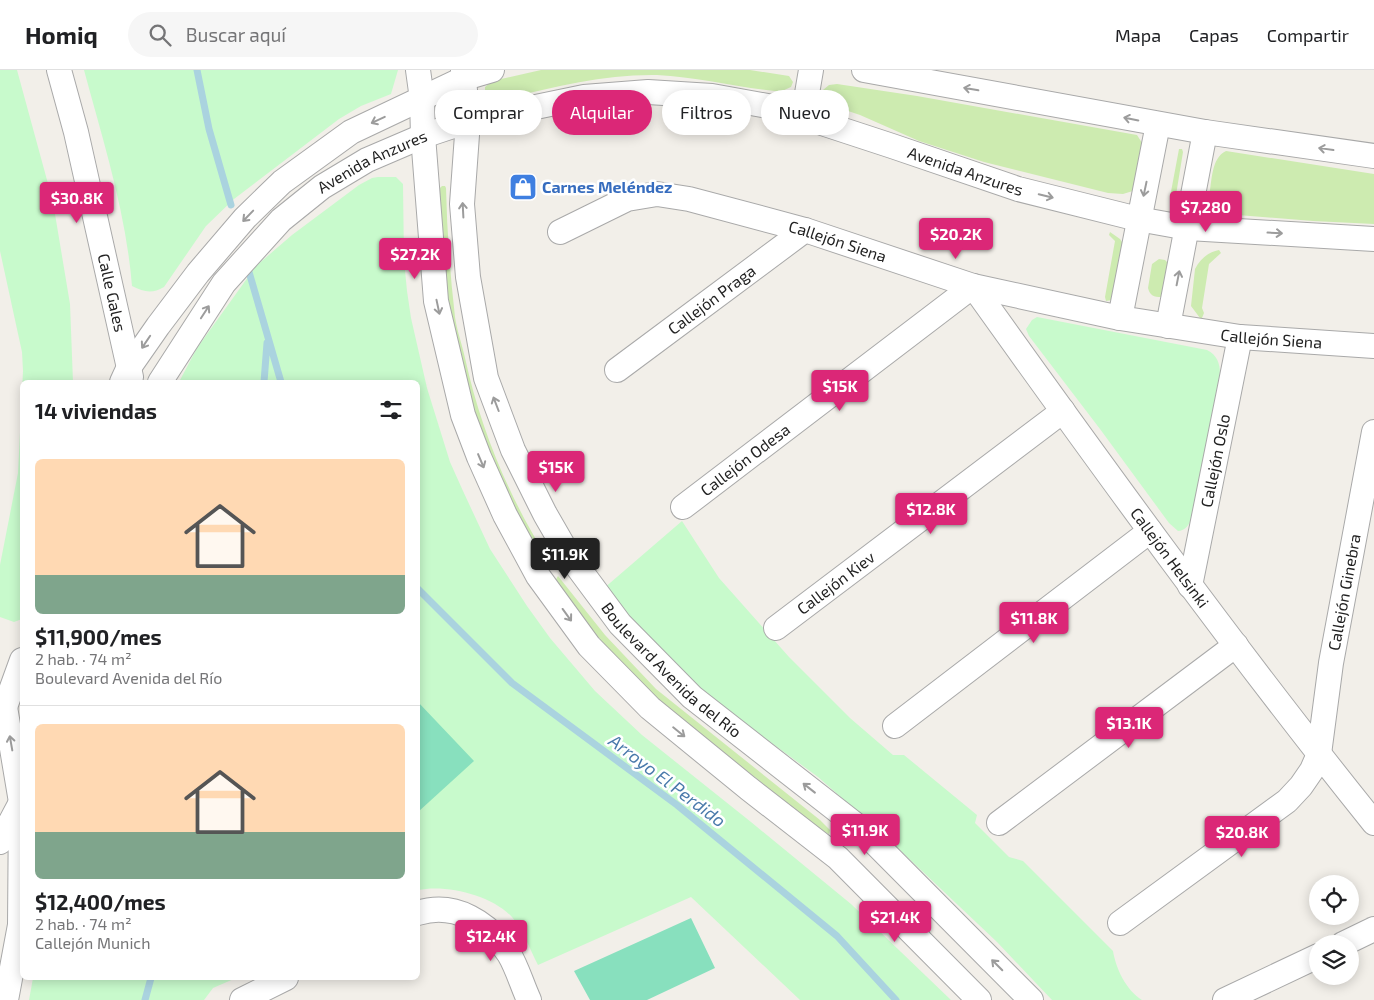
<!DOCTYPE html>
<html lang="es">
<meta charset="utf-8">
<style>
body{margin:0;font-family:"Exo 2",sans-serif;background:#f6f6f6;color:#202124;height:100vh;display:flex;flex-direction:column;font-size:19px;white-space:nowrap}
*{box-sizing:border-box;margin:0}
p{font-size:16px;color:#757577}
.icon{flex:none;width:28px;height:28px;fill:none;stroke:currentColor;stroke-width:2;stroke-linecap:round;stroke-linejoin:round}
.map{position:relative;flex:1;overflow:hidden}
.side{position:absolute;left:20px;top:310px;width:400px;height:600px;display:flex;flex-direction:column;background:#fff;border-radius:8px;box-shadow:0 2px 12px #0003}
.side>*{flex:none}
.top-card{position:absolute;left:435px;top:20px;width:475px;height:45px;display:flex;gap:10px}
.controls{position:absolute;left:1309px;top:805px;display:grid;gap:10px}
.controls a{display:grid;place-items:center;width:50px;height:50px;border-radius:50%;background:#fff;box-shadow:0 2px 12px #0003;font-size:25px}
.price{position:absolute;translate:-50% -42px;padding:0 11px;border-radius:5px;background:#db2777;color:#fff;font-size:16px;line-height:32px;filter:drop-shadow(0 1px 2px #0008)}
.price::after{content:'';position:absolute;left:50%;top:30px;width:15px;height:11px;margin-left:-8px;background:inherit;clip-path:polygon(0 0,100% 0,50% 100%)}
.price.active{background:#222;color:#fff}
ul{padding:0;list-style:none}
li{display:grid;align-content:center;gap:10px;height:265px;padding:0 15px}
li+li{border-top:1px solid #e0e0e0}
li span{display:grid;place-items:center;height:155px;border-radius:8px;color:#555}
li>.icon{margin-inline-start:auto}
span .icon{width:90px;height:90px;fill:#fffc;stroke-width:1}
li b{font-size:21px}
h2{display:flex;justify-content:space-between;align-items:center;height:60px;padding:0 15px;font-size:21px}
.tag{padding:0 18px;border-radius:22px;background:#fff;box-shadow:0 2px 12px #0003;font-size:18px;line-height:45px}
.tag.active{background:#db2777;color:#fff}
header{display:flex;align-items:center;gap:30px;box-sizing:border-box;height:70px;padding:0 25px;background:#fff;border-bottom:1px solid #e0e0e0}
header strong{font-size:24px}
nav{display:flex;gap:28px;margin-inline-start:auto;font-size:18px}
.search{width:350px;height:45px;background:#f6f6f6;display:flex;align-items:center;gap:12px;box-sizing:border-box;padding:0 18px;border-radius:28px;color:#757577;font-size:19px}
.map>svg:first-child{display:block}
.grass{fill:#cdebb0}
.park{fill:#c8facc}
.pitch{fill:#88e0be}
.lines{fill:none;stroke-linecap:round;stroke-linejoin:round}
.stream{stroke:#aad3df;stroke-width:7}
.minor-casing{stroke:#a9a9a9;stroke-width:26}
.minor{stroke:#fff;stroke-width:24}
.oneway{stroke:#9c9c9c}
.labels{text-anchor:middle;stroke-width:5;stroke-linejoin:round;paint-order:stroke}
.street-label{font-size:16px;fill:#222;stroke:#fff}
.shop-label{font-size:16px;font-weight:bold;fill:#366cbe;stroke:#fff;text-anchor:start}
.water-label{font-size:18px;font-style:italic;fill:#4a7aab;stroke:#fff}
</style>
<header>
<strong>Homiq</strong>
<div class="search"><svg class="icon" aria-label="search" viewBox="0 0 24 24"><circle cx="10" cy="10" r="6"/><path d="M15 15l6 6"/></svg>Buscar aquí</div>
<nav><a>Mapa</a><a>Capas</a><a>Compartir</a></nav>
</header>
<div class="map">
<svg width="1374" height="930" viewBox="0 0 1374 930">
<rect width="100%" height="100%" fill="#f2efe9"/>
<path class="grass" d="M541,0H750L789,6L793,12L791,17L782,21H775C735,17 697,7 657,5C603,4 551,18 499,30L492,31L485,26V17L492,11Z
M837,14L917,26L1137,65L1144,76L1136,120L1123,124L1108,123L984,92L919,71L860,45L833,36L824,28L823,20L829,15Z
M1179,79H1182L1183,82L1176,125L1174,128L1170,127Z
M1226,81L1374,104V154L1313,151L1225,144L1217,141L1208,130L1209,127C1212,111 1211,88 1226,81Z
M442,116H445L446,118C447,161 450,204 455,247C457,261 462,274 465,288C480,356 506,421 543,481L542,484H539L518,448L476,353L447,232L440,139V118Z
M1110,162L1120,169L1126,178L1112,230L1106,231L1105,227L1115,171L1109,165Z
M1219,180L1221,183L1209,194L1202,238L1204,243L1202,248H1200L1191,236L1195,199C1200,189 1208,182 1219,180Z
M1159,189L1165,190L1169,194L1161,227C1154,227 1150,226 1148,218L1152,194Z
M558,506L605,565L656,619L820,750L830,760L829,764L822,761L656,628L602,572L555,511Z"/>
<path class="park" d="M0,0H17L53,132L70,234L73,312H22V549L14,552L0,547V495L18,403L23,301L22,282L0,181Z
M84,0H398L391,24L361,36L339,49L234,129L206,156L164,217C152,224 144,222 132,216C126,142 103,71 84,0Z
M378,107H396L403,114L404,190L407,221L411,248L427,318L450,392L463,421L490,479L527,536L550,568L595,621L642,665L751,752L851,834L951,930H800L691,827L538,895C530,880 524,861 512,847C492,825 446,814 418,820V312H179L197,278L256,196L292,165L359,115L372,108Z
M1037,247L1207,280C1217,285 1220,293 1220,304L1192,447C1190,454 1185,461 1178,461L1169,453L1100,359L1029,266L1026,259L1032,250Z
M682,451L719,508L789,587L850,648L893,685H904L977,745L975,753L1009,787L1023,791L1113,881C1116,899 1126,920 1142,930H1052L997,872L884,765L818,707L698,619L603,519Z
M33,908H236L213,918L204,930H29Z"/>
<path class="pitch" d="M418,632L474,691L418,742Z
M691,848L715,898L647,930H590L574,901Z"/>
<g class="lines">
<path class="stream" d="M197,0L209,59L231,135
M247,195L281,312
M264,312L267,273
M418,519L512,613L677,735L837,866L896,930
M145,930L151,908"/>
<defs>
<g id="minor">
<path id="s1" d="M59,0L76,62L131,307"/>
<path d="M418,0L422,29L423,66L436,231L463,345L479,387L505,445L538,506L589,576L650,638L748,718L838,788L979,930"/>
<path id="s2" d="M463,0L468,51L462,134L468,207L486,308L513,380L545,444L568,484L620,554L692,627L861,759L1031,930"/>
<path d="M864,0L1205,62L1374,86"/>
<path d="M803,47L811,0"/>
<path id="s3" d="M560,162L627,129L657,124L689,129L805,160L973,216L1120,248L1240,267L1374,276"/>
<path d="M1120,248L1158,54"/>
<path d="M1168,256L1205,62"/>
<path id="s4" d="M617,300L805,160"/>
<path d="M122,312L128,299L158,256L198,203L245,148L282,112L351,62L465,8L492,0"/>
<path id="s5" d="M160,312L224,213L281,150L322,117L367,90L423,66L468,51L584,27L648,22L712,26L773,37L892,76L1018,119L1138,149L1188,158L1374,169"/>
<path id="s6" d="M683,437L973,216C1103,398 1234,579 1374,753"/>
<path id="s7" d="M1190,516L1240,267"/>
<path id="s8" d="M776,558L1063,341"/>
<path d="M5,637L21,732L20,855L6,930"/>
<path d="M0,645L5,637L22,590"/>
<path d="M895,656L1150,461"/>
<path d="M999,753L1236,575"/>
<path d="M0,772L19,736"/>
<path d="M418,843C455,831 489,853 509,884C517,897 522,915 529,930"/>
<path id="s9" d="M1120,853L1287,731L1301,716L1312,700L1319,684L1331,593L1374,362"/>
<path d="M1343,874L1374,859"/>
<path d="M242,930L286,908"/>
<path d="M1225,930L1318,886"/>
</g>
</defs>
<use href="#minor" class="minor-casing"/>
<use href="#minor" class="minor"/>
</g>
<defs><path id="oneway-shaft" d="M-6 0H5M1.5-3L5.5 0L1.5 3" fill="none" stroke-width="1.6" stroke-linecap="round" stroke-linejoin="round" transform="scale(1.25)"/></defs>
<g class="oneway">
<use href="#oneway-shaft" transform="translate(971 19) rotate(-170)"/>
<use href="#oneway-shaft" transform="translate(1131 49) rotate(-169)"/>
<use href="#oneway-shaft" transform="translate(378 50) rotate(155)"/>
<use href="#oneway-shaft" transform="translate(1326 79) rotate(-172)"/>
<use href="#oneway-shaft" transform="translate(1145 119) rotate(102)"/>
<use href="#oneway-shaft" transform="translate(1046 126) rotate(14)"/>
<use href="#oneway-shaft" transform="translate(463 140) rotate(-93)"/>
<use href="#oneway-shaft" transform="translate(248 146) rotate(134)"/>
<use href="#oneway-shaft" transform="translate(1275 163) rotate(3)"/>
<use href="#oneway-shaft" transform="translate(1178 208) rotate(-79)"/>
<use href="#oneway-shaft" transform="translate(438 237) rotate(78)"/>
<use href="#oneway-shaft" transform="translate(205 242) rotate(-57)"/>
<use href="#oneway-shaft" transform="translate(146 272) rotate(124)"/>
<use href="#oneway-shaft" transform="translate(496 334) rotate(-111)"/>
<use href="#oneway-shaft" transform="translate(481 391) rotate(67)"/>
<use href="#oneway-shaft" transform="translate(567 545) rotate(54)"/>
<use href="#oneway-shaft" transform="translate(679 662) rotate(39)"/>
<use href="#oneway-shaft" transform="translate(11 673) rotate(-100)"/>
<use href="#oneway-shaft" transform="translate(809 718) rotate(-142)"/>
<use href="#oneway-shaft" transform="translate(997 895) rotate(-135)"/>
</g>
<defs>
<symbol id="shop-square" viewBox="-11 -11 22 22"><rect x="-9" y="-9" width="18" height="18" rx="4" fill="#3f7fe0" stroke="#fff"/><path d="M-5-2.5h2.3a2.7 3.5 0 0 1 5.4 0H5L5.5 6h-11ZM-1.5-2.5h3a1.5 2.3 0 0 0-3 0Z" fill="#fff"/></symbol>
</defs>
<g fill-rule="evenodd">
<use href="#shop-square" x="507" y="101" width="32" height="32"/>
</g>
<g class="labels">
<g class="street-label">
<text dy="6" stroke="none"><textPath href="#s5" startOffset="312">Avenida Anzures</textPath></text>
<text dy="6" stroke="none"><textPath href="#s5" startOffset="928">Avenida Anzures</textPath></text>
<text dy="6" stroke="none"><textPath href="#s3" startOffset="292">Callejón Siena</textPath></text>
<text dy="6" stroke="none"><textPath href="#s1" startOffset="229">Calle Gales</textPath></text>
<text dy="6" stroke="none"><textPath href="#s4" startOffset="118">Callejón Praga</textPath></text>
<text dy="6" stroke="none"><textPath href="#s3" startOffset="738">Callejón Siena</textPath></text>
<text dy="6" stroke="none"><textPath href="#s6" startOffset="78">Callejón Odesa</textPath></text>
<text dy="6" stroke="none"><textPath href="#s7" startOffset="128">Callejón Oslo</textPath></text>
<text dy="6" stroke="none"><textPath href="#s6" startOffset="700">Callejón Helsinki</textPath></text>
<text dy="6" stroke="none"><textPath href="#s8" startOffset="75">Callejón Kiev</textPath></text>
<text dy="6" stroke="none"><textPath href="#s9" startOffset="428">Callejón Ginebra</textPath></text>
<text dy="6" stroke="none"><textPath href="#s2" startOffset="661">Boulevard Avenida del Río</textPath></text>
</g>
<g class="shop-label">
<text x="542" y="123">Carnes Meléndez</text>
</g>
<g class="water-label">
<text transform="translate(667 711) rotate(37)" y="6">Arroyo El Perdido</text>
</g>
</g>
</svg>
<div class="controls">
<a><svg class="icon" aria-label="locate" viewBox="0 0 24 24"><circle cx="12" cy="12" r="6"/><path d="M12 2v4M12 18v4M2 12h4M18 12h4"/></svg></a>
<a><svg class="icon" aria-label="layers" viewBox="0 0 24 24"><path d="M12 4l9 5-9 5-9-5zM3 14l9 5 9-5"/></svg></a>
</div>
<b class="price" style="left:77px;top:154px">$30.8K</b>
<b class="price" style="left:1206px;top:163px">$7,280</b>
<b class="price" style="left:956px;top:190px">$20.2K</b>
<b class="price" style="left:415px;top:210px">$27.2K</b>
<b class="price" style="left:840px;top:342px">$15K</b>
<b class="price" style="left:556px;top:423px">$15K</b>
<b class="price" style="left:931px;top:465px">$12.8K</b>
<b class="price active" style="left:565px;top:510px">$11.9K</b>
<b class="price" style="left:1034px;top:574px">$11.8K</b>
<b class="price" style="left:1129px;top:679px">$13.1K</b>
<b class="price" style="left:865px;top:786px">$11.9K</b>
<b class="price" style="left:1242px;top:788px">$20.8K</b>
<b class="price" style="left:895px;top:873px">$21.4K</b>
<b class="price" style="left:491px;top:892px">$12.4K</b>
<div class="top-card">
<a class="tag">Comprar</a>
<a class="tag active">Alquilar</a>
<a class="tag">Filtros</a>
<a class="tag">Nuevo</a>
</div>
<section class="side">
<h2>14 viviendas<svg class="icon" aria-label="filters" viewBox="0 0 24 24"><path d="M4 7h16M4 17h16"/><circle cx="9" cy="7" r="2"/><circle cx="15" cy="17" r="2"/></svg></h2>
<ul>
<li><span style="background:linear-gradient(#ffd9b3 75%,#7fa58c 0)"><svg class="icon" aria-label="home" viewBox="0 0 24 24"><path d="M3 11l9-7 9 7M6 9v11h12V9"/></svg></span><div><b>$11,900/mes</b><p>2 hab. · 74 m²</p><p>Boulevard Avenida del Río</p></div></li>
<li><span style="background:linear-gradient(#ffd9b3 70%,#7fa58c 0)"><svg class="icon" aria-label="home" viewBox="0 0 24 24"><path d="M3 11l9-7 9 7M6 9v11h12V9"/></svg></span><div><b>$12,400/mes</b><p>2 hab. · 74 m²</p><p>Callejón Munich</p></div></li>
</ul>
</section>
</div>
